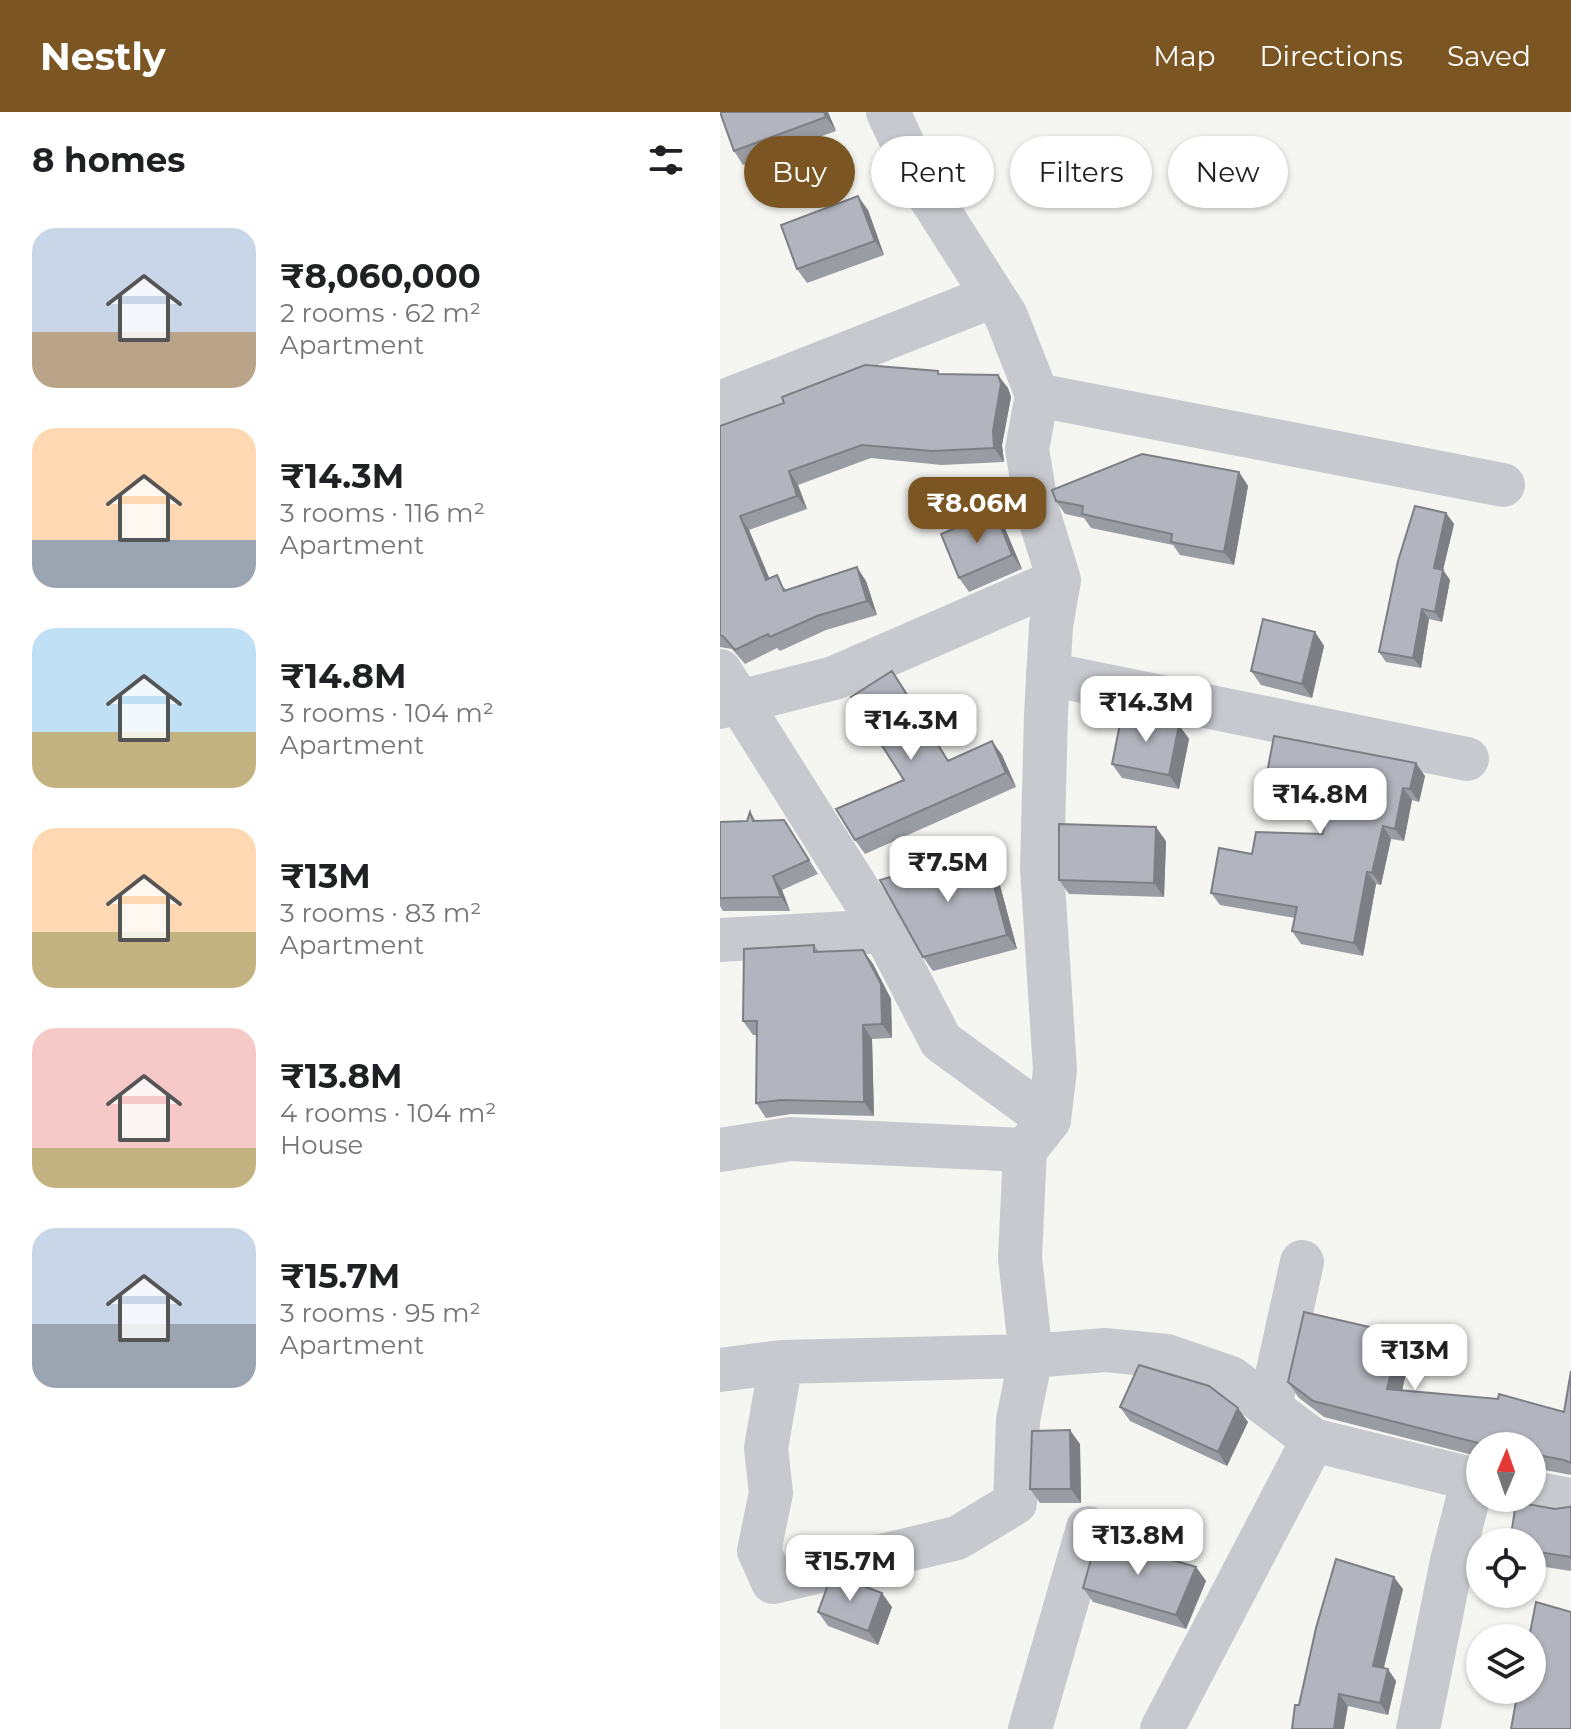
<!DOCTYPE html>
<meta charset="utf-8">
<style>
body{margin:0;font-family:Montserrat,sans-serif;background:#f2f2f2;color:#202124;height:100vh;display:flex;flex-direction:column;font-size:30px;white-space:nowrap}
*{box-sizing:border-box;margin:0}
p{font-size:26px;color:#757577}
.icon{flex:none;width:44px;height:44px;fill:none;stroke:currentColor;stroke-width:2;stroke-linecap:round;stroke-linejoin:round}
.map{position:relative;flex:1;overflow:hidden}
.panel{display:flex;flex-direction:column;background:#fff;width:720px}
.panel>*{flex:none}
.guide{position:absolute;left:24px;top:24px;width:706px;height:72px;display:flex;gap:16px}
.needle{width:52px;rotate:2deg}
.controls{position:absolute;left:746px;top:1320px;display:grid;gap:16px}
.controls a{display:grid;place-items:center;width:80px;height:80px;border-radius:50%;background:#fff;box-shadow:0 2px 6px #0004;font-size:40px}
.price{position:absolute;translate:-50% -68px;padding:0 18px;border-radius:16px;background:#fff;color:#222;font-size:26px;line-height:52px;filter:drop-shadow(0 2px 4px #0008)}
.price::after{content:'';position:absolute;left:50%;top:48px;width:24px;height:18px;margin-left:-12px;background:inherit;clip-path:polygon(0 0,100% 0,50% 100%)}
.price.current{background:#7b5622;color:#fff}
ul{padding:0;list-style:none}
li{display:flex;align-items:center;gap:24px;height:200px;padding:0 32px}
li span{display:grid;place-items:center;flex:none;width:224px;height:160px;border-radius:24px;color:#555}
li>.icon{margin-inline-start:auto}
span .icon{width:96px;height:96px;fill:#fffc;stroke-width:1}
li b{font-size:34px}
h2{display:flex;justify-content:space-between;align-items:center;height:96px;padding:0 32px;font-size:34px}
.pill{padding:0 28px;border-radius:36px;background:#fff;box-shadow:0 2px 6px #0004;font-size:28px;line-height:72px}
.pill.current{background:#7b5622;color:#fff}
header{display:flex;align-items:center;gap:48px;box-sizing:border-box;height:112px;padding:0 40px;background:#7b5622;color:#fff}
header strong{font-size:38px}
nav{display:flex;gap:44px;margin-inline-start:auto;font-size:28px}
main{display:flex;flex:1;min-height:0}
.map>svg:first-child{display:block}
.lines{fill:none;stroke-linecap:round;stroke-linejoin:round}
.street{stroke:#c8c9ce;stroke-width:44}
.wall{fill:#9a9ca3}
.shaded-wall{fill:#7d7f85}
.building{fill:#b3b5be;stroke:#7d7f85;stroke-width:2}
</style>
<header>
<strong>Nestly</strong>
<nav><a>Map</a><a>Directions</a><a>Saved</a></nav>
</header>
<main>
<section class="panel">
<h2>8 homes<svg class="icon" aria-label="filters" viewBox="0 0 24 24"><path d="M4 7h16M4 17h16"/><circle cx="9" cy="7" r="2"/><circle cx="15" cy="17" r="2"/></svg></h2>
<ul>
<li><span style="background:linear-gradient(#c9d6e8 65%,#b9a48a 0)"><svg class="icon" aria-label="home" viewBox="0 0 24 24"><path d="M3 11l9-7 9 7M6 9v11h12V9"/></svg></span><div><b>₹8,060,000</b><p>2 rooms · 62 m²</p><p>Apartment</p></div></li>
<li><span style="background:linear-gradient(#ffd9b3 70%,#9aa5b1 0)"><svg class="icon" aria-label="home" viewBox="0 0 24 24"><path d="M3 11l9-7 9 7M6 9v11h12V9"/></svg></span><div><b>₹14.3M</b><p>3 rooms · 116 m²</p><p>Apartment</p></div></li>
<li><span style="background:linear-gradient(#bfe0f5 65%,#c2b280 0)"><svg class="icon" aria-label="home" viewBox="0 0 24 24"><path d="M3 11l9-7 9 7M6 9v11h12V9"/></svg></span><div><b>₹14.8M</b><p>3 rooms · 104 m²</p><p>Apartment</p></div></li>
<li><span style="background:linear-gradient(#ffd9b3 65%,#c2b280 0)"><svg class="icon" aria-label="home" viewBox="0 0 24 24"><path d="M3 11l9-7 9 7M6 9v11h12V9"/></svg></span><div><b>₹13M</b><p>3 rooms · 83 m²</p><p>Apartment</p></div></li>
<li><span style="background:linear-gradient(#f6c9c9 75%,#c2b280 0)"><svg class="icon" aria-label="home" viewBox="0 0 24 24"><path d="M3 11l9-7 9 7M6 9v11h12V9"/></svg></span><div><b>₹13.8M</b><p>4 rooms · 104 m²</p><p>House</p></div></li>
<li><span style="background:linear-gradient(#c9d6e8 60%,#9aa5b1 0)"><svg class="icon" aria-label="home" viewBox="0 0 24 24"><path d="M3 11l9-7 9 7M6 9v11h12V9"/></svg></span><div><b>₹15.7M</b><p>3 rooms · 95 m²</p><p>Apartment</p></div></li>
</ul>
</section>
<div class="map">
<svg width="851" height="1617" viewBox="0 0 851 1617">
<rect width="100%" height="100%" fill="#f5f6f2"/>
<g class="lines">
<path class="street" d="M317,283L783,373
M0,291L273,184
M0,559L164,819
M328,562L747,647
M0,595L114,566L339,468
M0,828L164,819L221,929L329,1008
M0,1038L70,1027L305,1038
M61,1250L311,1244L385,1238L447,1244L511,1266L593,1328L760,1369
M0,1258L61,1250L46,1336L51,1381L39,1439L53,1470L237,1426L295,1391L298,1308L311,1244L300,1146L305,1038L329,1008L335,958L322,756L326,602L331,514L339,468L317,397L307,337L317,283L286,204L201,71L168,0
M550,1295L582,1150
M812,1381L851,1388
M310,1617L368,1416
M442,1617L593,1328
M698,1617L732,1449L753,1367"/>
</g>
<path class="wall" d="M0,0H108L116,19L23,53L14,39Z
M148,98L164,143L87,171L77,157Z
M220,262L288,276L291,285L282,333L284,350L222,353L151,346L78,373L87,397L29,418L49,466L67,478L146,469L157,503L106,518L60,539L57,536L25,552L12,537L0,535V314Z
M519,360L528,374L514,453L460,443L453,433L371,416L364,406L345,402L336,389Z
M275,400L284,414L302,457L249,480L239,466Z
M726,401L734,412L723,458L730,468L722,510L709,507L701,556L666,550L659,540Z
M595,520L604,534L592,586L541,573L531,559Z
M172,559L228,648L272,629L282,643L296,675L145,742L135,728L184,668Z
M459,613L469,627L459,677L402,666L392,652Z
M705,664L699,690L692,688L684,729L671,727L661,773L656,772L643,844L581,832L572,819L575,806L500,793L491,781L532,742L603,722L605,704L552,694L543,682Z
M30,700L36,709L73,722L98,762L62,778L70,799H3L0,794V710L27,709Z
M446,729L444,785L349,782L339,768Z
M274,751L297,837L213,859L203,845Z
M94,833L99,840L143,838L153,852L171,887L172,926L152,927L154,1004L71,1002L46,1006L36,991L37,923H33L23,909Z
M691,1238L682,1278L844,1300L851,1259V1363L814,1356L812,1354V1334H760V1345L604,1305L579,1286L568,1270Z
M400,1295L528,1310L507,1354L410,1309Z
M360,1332L361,1391H320L310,1377Z
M851,1394V1459L812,1453V1430L835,1397L849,1395Z
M476,1455L486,1469L466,1517L373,1490L363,1476Z
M683,1477L664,1556L676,1569L668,1603L628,1594L579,1593Z
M172,1495L158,1533L108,1514L98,1500Z"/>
<path class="shaded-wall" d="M104,0H108L116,19L106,5Z
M138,84L148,98L164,143L155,129Z
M278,263L288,276L291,285L282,333L284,350L274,336L273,319Z
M69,359L78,373L87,397L77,384Z
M519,360L528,374L514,453L504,440Z
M275,400L284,414L302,457L292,443Z
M726,401L734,412L721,466L714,456Z
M20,404L29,418L56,482L46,468Z
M137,455L146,469L157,503L147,489Z
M723,458L730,468L722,510L715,500Z
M702,497L709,507L701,556L693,546Z
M595,520L604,534L592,586L582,572Z
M172,559L182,573L237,663L228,649Z
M459,613L469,627L459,677L449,663Z
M272,629L282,643L296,675L286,661Z
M696,651L705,664L699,690L690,677Z
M683,676L692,688L684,729L675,717Z
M663,714L671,727L661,773L652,761Z
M436,715L446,729L444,785L434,771Z
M264,737L274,751L297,837L287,823Z
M647,760L656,772L643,844L634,831Z
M53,764L62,778L70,799L61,785Z
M143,838L153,852L171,887L172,926L162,912Z
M143,913L152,927L154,1004L144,990Z
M680,1222L691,1238L679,1293L667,1277Z
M518,1296L528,1310L507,1354L498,1340Z
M350,1318L360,1332L361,1391L351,1377Z
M476,1455L486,1469L466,1517L456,1503Z
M674,1465L683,1477L661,1566L653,1554Z
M162,1481L172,1495L158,1533L148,1519Z
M668,1557L676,1569L668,1603L660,1591Z
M619,1582L628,1594L624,1617H614Z"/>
<path class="building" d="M0,0H104L106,5L14,39Z
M138,84L155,129L77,157L61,113Z
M145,253L218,259V262L278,263L281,272L273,319L274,336L212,339L142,333L69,359L77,384L20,404L46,468L57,463L64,479L137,455L147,489L97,504L50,525L48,522L15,538L3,524L0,523V314L64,291L62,285Z
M422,342L519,360L504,440L451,430L452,422L362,402L363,394L336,389L332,378Z
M695,394L726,401L714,456L723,458L715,500L702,497L693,546L659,540L678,449Z
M275,400L292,443L239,466L221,422Z
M543,507L595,520L582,572L531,559Z
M172,559L228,649L272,629L286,661L135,728L116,697L184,668L131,585Z
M402,602L459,613L449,663L392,652Z
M554,624L696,651L690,677L683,676L675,717L663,714L652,761L647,760L634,831L572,819L577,795L491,781L499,736L532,742L536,720L603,722L606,694L543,682Z
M30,700L33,709L64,708L89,748L53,764L61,785L0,786V710L27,709Z
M339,712L436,715L434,771L339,768Z
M264,737L287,823L203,845L160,768Z
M94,833V840L143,838L161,872L162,912L143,913L144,990L61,988L36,991L37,909H23L24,837Z
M584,1200L680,1222L667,1277L778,1287L779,1282L844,1300L851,1259V1351L844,1348L812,1342V1334L762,1332L593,1289L568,1270Z
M419,1253L489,1274L518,1296L498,1340L400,1295Z
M350,1318L351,1377H310L312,1319Z
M796,1390L835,1397L849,1395L851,1394V1445L812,1439V1430H790Z
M377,1426L476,1455L456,1503L363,1476Z
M616,1447L674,1465L653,1554L668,1557L660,1591L619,1582L614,1617H572L575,1593H579L596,1516Z
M117,1464L162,1481L148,1519L98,1500L111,1465Z
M816,1490L851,1500V1617H791L798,1578H812V1526H809Z"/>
</svg>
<div class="controls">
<a><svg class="needle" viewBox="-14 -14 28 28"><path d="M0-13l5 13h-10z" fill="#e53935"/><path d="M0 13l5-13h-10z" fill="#757577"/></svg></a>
<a><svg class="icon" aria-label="locate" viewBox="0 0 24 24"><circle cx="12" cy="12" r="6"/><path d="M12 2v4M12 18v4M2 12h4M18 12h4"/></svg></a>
<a><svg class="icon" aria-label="layers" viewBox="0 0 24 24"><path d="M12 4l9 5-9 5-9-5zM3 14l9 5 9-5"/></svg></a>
</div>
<b class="price current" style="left:257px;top:433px">₹8.06M</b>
<b class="price" style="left:426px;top:632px">₹14.3M</b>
<b class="price" style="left:191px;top:650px">₹14.3M</b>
<b class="price" style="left:600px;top:724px">₹14.8M</b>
<b class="price" style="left:228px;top:792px">₹7.5M</b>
<b class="price" style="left:695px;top:1280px">₹13M</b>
<b class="price" style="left:418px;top:1465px">₹13.8M</b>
<b class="price" style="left:130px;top:1491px">₹15.7M</b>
<div class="guide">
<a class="pill current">Buy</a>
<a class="pill">Rent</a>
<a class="pill">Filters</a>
<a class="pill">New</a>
</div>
</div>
</main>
